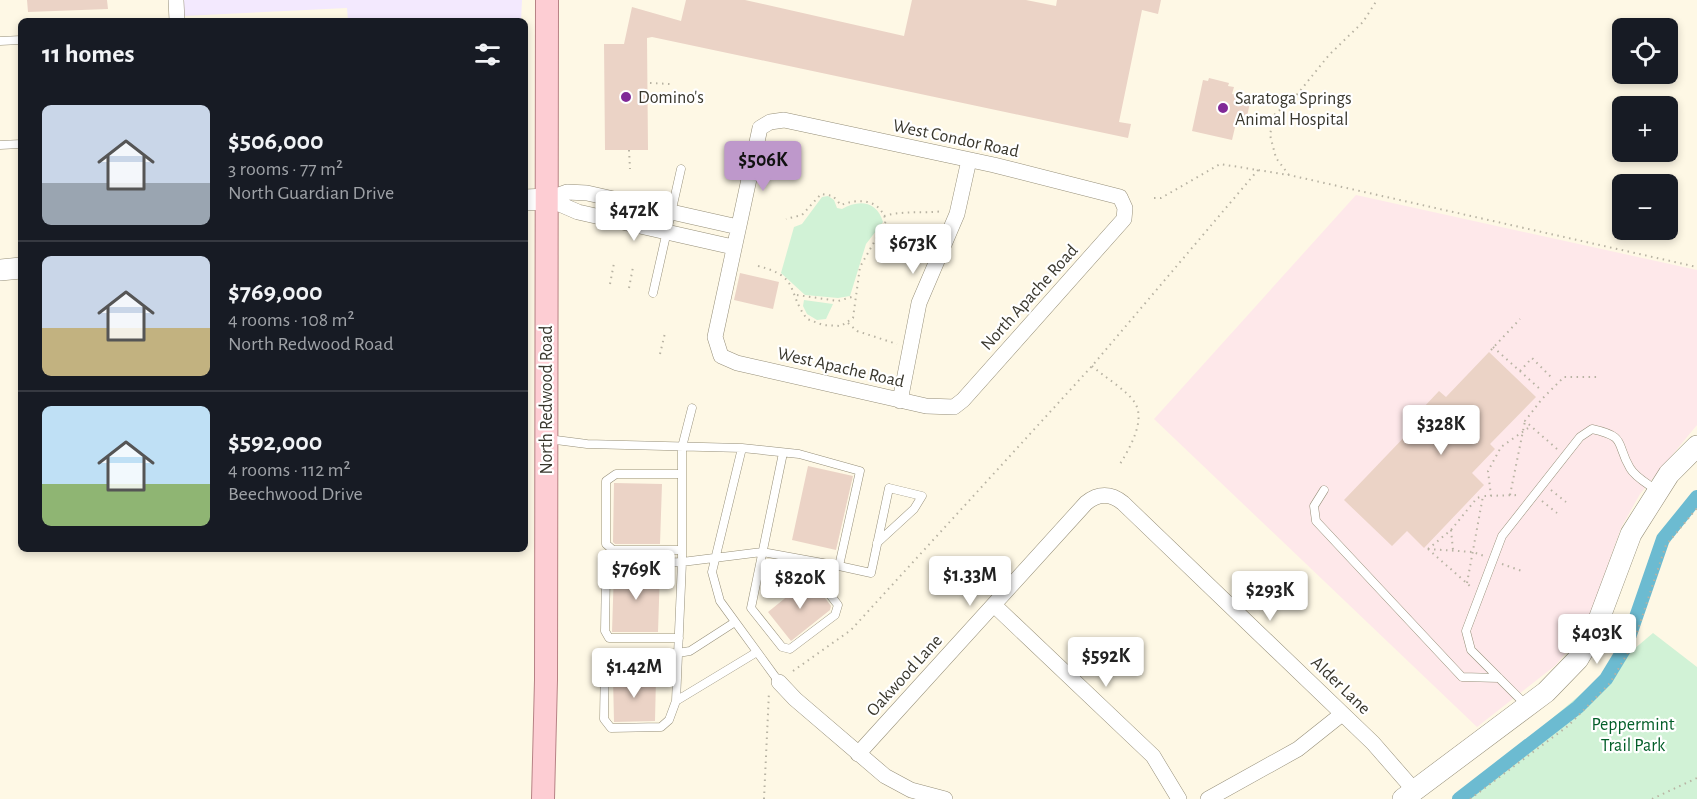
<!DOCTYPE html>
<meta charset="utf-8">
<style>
body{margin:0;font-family:"Alegreya Sans",sans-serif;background:#242831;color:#f1f3f6;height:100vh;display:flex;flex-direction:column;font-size:22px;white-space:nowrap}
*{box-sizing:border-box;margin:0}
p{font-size:20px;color:#9ea1a6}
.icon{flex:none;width:33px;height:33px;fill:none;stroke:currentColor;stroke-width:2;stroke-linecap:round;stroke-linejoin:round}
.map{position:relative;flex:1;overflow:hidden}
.drawer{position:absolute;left:18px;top:18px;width:510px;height:534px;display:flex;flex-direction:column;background:#171b24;border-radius:9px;box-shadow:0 3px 9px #0003}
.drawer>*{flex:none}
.buttons{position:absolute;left:1612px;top:18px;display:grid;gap:12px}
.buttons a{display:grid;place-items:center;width:66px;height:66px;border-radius:9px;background:#171b24;box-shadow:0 3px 9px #0003;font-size:30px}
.price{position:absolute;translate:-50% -51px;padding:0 14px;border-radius:6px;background:#fff;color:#222;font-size:20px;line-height:39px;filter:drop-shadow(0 2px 3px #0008)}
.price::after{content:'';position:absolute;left:50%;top:36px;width:18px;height:14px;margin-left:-9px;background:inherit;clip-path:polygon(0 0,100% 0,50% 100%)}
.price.current{background:#be98cb;color:#111}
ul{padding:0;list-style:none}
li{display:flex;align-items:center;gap:18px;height:150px;padding:0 24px}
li+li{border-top:2px solid #363941}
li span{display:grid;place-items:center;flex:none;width:168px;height:120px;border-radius:9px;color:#555}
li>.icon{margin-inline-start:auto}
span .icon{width:72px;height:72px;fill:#fffc;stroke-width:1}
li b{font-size:26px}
h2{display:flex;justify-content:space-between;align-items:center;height:72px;padding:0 24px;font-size:26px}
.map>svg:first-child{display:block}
.commercial{fill:#f3e9fe}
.education{fill:#fee8ea}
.green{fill:#d1f2d6}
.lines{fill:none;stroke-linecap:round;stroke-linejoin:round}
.canal{stroke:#6cbbd1;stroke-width:14}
.building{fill:#ebd3c6}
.lane-casing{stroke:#968f79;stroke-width:9}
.street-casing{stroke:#968f79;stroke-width:16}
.secondary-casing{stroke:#968f79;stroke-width:22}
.primary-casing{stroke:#b78285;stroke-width:24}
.path{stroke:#b8b3a3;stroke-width:2;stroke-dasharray:1.5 4.5;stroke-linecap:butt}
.lane{stroke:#fff;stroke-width:8}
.street{stroke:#fff;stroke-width:15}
.secondary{stroke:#fff;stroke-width:21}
.primary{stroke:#fdcdd3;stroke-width:22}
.poi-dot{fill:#802997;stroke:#fff;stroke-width:2}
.labels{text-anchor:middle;stroke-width:4.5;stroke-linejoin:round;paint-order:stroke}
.poi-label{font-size:18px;fill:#39372d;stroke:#fff;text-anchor:start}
.street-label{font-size:18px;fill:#39372d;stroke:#fff}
.park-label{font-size:18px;fill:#035e29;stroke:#fff}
</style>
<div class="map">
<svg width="1697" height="799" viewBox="0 0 1697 799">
<rect width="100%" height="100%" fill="#fef8e5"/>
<path class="commercial" d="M182,0H522L521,21H348L347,8L183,16Z"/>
<path class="education" d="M1356,195L1697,270V425L1640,494L1621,528L1587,623L1572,645L1556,665L1477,727L1154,419Z"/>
<path class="green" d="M828,196L834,200L837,208L842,209C859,199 877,201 883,222L866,244L850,296L838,298L805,295L781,273L794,227L802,224L822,197Z
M804,300L833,304L826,319L817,320L807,314L803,306Z
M1653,633L1697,667V799H1457Z"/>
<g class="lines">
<path class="canal" d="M1459,799L1578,707L1606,679L1626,646L1663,539L1697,497"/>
</g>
<path class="building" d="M27,0H107L108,9L28,12Z
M686,0H745L904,36L912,0H1026L1056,6L1057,0H1161L1158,14L1142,10L1119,122L1131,124L1128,138L652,37L647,38L648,150H605L604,44H624L632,7L681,21Z
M1209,78L1229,83L1228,86L1234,87L1232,94L1251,98L1246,121L1237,119L1232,140L1192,131L1203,80L1208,81Z
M740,273L779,282L773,309L734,300Z
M1489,352L1536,397L1490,444L1495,449L1472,473L1484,485L1424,548L1407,531L1392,546L1344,500L1410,431L1405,427L1439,391L1446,397Z
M808,466L853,476L836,550L792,540Z
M614,483L662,484L660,544H615L613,542Z
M614,570L660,571L658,632H612Z
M810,578L831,606L830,610L791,641L768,612Z
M613,677H656L655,721L614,722Z"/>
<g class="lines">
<defs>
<path id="lane" d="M0,41L21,40
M0,145L21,144
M653,293L681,169
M692,408L682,447V562L762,552L839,566L860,471L799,454L742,448
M548,439L587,444L742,448L712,572L720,601L779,682
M783,453L751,608L782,647L790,649L835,615L838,605L818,579L820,563
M1324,490L1314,506L1316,521L1462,677L1499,678
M682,550H613L606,544V481L616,474H682
M839,566L871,573L889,488L922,496L914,509L877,543
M679,638H609L605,631L606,570L609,564L682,562L676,701L669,720L661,727L611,728L604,719L605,658L612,654L678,653L690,651L735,622
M676,701L757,652
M1525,704L1471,650L1466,631L1502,536L1580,437L1592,429C1628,437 1615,443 1630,468C1635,477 1648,484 1656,490"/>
<path id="street" d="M176,0L177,21
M784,120L994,165L1120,197L1125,208L1124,219L963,400L954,407L926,406L737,363L721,356L715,337L760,128L770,122Z
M548,199L567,192L587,193L738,227
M548,199L578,212L733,247
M900,401L919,303L957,214L969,160
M994,605L1153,756L1179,799
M779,682L795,699L885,776L911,790L945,799
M858,754L1086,503C1098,493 1111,493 1123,503L1373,743L1414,790
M1208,799L1298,749L1342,714"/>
<path id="secondary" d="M525,200L548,199
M0,270L21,268
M1403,799L1546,692L1578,659L1595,630L1631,534L1669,474L1697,446"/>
<path id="primary" d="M543,799L546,680L547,0"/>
</defs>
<use href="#lane" class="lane-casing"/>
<use href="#street" class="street-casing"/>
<use href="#secondary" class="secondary-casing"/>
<use href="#primary" class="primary-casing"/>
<path class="path" d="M650,83L670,84
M629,150L630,169
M1289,175L1276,158L1270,135L1274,115L1295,97L1329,55L1363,22L1377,0
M1154,198H1161L1220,164L1289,175L1697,267
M884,216C906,210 921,214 943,211
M758,266C801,277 786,291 807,319L823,325L841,326L853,318L860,267L886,221C880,199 859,198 841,205L833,196L821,194L802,215L786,219
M610,284L614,263
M629,288L633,267
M797,295L838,301L855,296
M848,323L857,331L897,344
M1493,347L1541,390
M1491,350L1520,319
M660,354L665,333
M1092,366C1103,376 1128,391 1135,403C1146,421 1129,449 1120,464
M1520,371L1532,358L1553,379
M1557,449L1525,421L1542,399L1564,377H1597
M1551,490L1566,502
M1510,495L1525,421
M1491,496L1488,471L1501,447L1531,426
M1542,501L1557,513
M1451,530L1453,550
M1428,549L1451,530L1477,498L1483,496
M1428,549L1471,587
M1428,549L1473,552L1484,556
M1502,564L1522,571
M1467,583L1483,496L1520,495
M793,671L851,630L1092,366L1258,170
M764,799L769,692
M1470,799L1568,726L1610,683L1633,644L1666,545L1697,508
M1652,799L1697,778"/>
<use href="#lane" class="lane"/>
<use href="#street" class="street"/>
<use href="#secondary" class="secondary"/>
<use href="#primary" class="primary"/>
</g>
<g class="poi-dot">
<circle cx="626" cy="97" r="6"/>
<circle cx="1223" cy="108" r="6"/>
</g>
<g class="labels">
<g class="poi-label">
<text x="638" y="103">Domino's</text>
<text x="1235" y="104">Saratoga Springs<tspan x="1235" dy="21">Animal Hospital</tspan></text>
</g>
<g class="street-label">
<text transform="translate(956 138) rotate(12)" y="6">West Condor Road</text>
<text transform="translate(1029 297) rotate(-48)" y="6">North Apache Road</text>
<text transform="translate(841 367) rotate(13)" y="6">West Apache Road</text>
<text transform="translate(546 400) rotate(-90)" y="6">North Redwood Road</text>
<text transform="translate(904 675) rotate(-48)" y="6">Oakwood Lane</text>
<text transform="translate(1341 685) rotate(44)" y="6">Alder Lane</text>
</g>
<g class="park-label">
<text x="1633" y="730">Peppermint<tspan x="1633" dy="21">Trail Park</tspan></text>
</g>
</g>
</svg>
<div class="buttons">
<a><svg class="icon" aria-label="locate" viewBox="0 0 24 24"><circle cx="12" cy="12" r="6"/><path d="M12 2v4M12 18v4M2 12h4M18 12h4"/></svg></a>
<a>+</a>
<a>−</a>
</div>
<b class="price current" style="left:763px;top:192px">$506K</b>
<b class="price" style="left:634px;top:242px">$472K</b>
<b class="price" style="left:913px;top:275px">$673K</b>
<b class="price" style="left:1441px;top:456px">$328K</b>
<b class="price" style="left:636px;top:601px">$769K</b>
<b class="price" style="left:970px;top:607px">$1.33M</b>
<b class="price" style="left:800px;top:610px">$820K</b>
<b class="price" style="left:1270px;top:622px">$293K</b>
<b class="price" style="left:1597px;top:665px">$403K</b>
<b class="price" style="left:1106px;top:688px">$592K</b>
<b class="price" style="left:634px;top:699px">$1.42M</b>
<section class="drawer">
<h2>11 homes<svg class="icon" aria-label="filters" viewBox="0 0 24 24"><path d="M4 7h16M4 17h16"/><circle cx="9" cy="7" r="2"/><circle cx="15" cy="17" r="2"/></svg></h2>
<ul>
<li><span style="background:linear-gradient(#c9d6e8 65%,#9aa5b1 0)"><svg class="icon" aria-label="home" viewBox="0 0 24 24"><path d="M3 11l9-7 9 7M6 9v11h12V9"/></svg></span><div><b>$506,000</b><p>3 rooms · 77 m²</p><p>North Guardian Drive</p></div></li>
<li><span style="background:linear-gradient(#c9d6e8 60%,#c2b280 0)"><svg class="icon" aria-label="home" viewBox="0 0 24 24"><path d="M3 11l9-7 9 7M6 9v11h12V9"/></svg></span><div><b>$769,000</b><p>4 rooms · 108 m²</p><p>North Redwood Road</p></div></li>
<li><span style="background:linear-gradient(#bfe0f5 65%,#8fb573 0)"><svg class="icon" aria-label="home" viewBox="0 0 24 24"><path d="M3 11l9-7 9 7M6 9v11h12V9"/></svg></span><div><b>$592,000</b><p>4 rooms · 112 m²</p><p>Beechwood Drive</p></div></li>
</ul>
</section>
</div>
